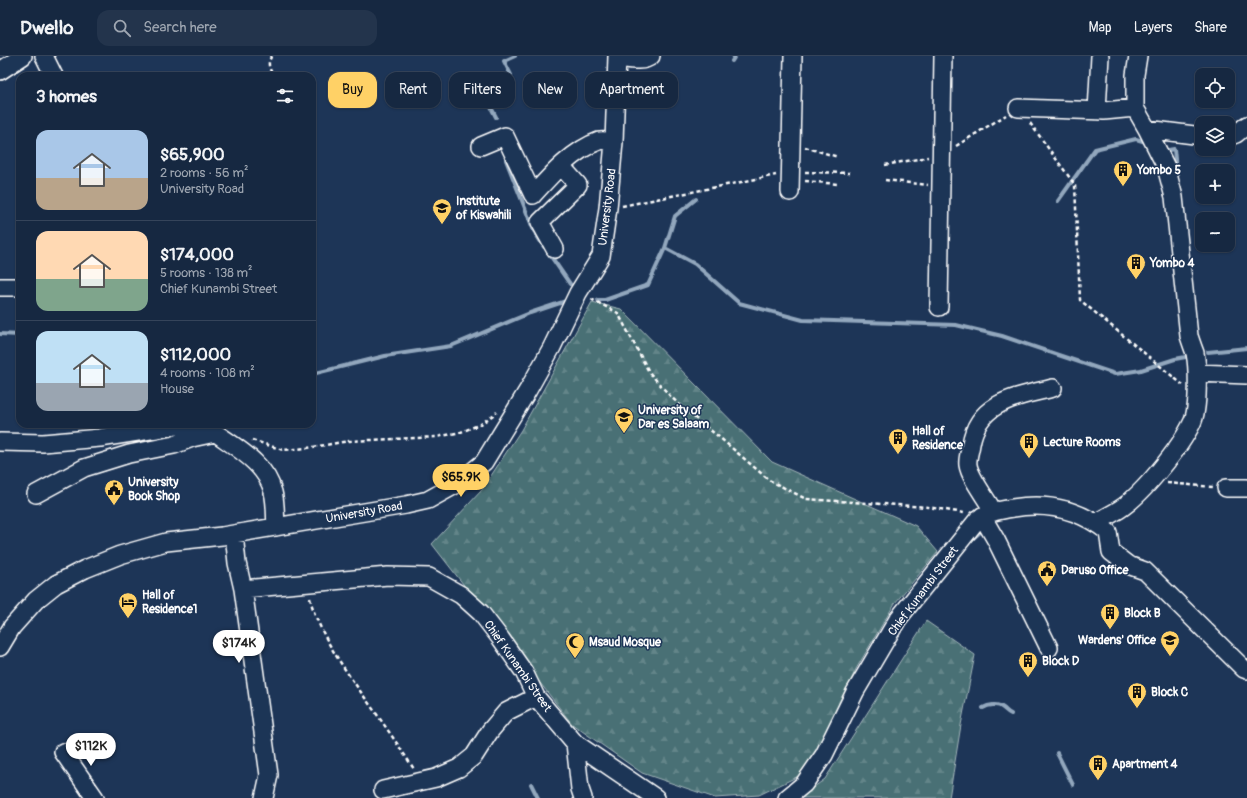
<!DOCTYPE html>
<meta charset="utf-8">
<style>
body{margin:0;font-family:Pangolin,sans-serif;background:#23344c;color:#f1f3f6;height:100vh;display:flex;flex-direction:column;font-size:15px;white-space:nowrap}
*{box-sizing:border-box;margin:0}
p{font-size:13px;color:#9ea6b1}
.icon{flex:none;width:22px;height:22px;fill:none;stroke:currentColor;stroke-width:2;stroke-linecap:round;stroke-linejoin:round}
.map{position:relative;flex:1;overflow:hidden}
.details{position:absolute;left:16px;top:16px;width:300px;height:356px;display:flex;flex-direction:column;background:#162841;border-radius:12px;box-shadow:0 1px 3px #0004,0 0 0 1px #35445a}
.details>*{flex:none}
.guide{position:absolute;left:328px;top:16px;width:380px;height:36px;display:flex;gap:8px}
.fabs{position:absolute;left:1195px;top:12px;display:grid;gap:8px}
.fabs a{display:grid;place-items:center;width:40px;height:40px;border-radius:8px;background:#162841;box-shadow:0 1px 3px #0004,0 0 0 1px #35445a;font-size:20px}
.price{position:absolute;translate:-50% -34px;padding:0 9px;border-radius:14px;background:#fff;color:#222;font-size:13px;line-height:26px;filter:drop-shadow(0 1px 2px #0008)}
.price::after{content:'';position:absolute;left:50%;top:24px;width:12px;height:9px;margin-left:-6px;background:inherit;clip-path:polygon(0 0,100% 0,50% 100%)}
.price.active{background:#ffd166;color:#111}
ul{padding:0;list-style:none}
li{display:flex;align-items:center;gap:12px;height:100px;padding:0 20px}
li+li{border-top:1px solid #35445a}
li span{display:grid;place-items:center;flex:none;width:112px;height:80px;border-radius:12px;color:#555}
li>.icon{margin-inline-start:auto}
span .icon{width:48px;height:48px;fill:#fffc;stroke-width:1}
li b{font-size:17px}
h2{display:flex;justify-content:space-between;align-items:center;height:48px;padding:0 20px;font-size:17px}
.pill{padding:0 14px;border-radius:12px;background:#162841;box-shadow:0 1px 3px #0004,0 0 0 1px #35445a;font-size:14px;line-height:36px}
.pill.active{background:#ffd166;color:#111}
header{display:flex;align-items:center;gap:24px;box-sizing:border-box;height:56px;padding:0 20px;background:#162841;border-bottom:1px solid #35445a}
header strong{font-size:19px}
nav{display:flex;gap:22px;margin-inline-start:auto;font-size:14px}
.search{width:280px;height:36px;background:#23344c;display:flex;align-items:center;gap:10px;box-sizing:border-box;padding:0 14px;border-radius:12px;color:#9ea6b1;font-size:15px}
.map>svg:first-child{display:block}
.forest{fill:url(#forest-firs);stroke:#a4b7ba}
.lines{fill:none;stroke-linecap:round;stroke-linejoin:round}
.stream{stroke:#92a7bd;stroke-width:4}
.minor-casing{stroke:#fff;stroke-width:20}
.path{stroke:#fff;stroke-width:2.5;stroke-dasharray:4 3;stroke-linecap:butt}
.minor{stroke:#1d3557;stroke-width:17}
.labels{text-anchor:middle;stroke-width:3;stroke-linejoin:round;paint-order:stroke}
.poi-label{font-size:12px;font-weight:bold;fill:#fff;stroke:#1d3557;text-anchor:start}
.street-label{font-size:12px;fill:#fff;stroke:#1d3557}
</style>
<header>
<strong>Dwello</strong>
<div class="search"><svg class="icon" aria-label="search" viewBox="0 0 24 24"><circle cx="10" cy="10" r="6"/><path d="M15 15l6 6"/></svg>Search here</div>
<nav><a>Map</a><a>Layers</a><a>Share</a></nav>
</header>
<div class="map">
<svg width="1247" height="742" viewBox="0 0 1247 742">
<defs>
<pattern id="forest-firs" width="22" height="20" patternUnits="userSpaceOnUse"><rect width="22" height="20" fill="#486f74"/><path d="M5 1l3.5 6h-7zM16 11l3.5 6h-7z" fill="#638589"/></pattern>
</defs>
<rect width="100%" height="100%" fill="#1d3557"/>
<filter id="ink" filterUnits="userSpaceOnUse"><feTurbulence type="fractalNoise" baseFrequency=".025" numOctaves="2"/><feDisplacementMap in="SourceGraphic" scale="8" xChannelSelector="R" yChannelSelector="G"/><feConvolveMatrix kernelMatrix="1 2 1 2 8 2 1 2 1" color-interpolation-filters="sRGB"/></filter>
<g filter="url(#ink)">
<path class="forest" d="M592,246L621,253L772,406L916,470L938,496L895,547L856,613L811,714L759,739L715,742L642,717L572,668L432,488L481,435L521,374Z
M926,565L975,599L961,669L949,742H799L825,723Z"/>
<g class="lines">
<path class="stream" d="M732,5L735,0
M496,61L481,32L511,19L504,5L515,0
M1163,95L1174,93L1177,123
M506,98V104L534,175L544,191
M1058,145L1095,93L1136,83L1149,87
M665,192L695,208L739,247L803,264L956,269L1002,280L1115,318L1141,314L1175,303L1191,300
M548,196L570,228
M598,244H605L648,229L665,192L675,160L696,143
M0,278L20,279
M1208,296L1247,292
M312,318L385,300L451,290L530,257L566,245
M971,484L984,473
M983,652C988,649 998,647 1003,652C1006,654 1007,656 1011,658
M1057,697L1073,729
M531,728L538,742"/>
<defs>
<path id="minor" d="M44,0L54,20
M617,2C627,3 643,7 651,0
M0,15L23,0
M1018,52L1104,55L1135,52
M1097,55L1100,0
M1147,73L1202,80
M1228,81L1236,78L1247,69
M481,90L505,80L533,139C550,120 573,94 599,85C603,84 609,85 614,86
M790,136L793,0
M555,193L540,166L578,129L561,110
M0,231H20
M939,251L943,0
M1197,317L1247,319
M200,368L208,371C230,389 266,405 273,436C276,447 275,459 276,471
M0,386L43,387L100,382L188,368
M1226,432H1247
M36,438L84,412L129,398L174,389L192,382L215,377
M993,455C987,443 970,422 968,409C967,403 970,395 971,388C978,345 1017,341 1053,332
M982,460L996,484L1049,592
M1096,467C1104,462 1112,458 1120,453C1143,438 1180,392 1192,367C1199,353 1198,312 1195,297C1193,292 1191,286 1189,280L1174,141L1166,111L1147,73L1135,52V19L1138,0
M234,478L237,507L243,533L269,719L264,742
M243,533L388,520L429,521L461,539L481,557L501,583L524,616L536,641L575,687L656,742
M0,591L12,571L36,544L56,528L85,513L120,499L166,486L222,480L406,449L428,444L457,428L484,406L528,334L552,291L578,237L601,200L608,152L614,86L617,0
M575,687L580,733L583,742
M63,696L95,742
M383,734L436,722L459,712L474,700L490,675L506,656L536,641
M787,742L804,728L824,699L855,636L898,563L978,463C990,456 1000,454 1013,452C1048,446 1080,454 1108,476L1111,496L1128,509L1145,515L1244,613L1247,614"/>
</defs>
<use href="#minor" class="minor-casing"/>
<path class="path" d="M272,0C266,7 270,13 273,20
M1030,67L1075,129L1080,244L1183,329
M956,90L1006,59
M805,91L838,101
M885,109L928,101
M805,116L850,117
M885,124L928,129
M805,125L838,128
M622,150L776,119
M591,243L618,257L649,316L671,341L690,358L719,381L769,424L806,443L928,451L964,457
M252,384L283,394L307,392L349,385L437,381L461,376L481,368L497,356
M1167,427L1213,431
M310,542C319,582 354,626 378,660C390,677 402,695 414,713"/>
<use href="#minor" class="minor"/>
</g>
</g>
<defs>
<symbol id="building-pin" viewBox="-11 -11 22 30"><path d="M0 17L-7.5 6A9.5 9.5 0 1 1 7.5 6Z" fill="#ffd166" stroke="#1d3557"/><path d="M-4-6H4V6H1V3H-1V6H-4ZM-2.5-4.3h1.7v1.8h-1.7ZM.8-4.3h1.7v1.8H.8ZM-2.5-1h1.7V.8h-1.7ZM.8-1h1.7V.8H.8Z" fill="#111"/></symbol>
<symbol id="university-pin" viewBox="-11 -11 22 30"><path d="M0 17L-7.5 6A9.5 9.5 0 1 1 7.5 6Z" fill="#ffd166" stroke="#1d3557"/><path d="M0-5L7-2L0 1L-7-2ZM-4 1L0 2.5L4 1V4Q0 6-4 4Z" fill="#111"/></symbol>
<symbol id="civic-pin" viewBox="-11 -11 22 30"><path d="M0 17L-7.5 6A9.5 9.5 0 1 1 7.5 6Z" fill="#ffd166" stroke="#1d3557"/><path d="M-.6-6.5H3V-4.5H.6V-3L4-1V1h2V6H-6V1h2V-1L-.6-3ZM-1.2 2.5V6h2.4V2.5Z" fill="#111"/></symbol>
<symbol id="hotel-pin" viewBox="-11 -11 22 30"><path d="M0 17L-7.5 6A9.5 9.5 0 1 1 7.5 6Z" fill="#ffd166" stroke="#1d3557"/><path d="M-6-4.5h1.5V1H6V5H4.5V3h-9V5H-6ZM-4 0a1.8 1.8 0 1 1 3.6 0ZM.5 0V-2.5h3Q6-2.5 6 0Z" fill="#111"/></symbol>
<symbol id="mosque-pin" viewBox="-11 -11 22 30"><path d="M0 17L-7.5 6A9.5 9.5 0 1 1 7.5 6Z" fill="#ffd166" stroke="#1d3557"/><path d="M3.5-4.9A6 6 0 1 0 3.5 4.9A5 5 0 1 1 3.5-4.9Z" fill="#111"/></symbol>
</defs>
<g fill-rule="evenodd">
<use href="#building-pin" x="1112" y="103" width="22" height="30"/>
<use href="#university-pin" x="431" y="141" width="22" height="30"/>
<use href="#building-pin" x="1125" y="196" width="22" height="30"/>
<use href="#university-pin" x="613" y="350" width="22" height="30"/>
<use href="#building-pin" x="887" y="371" width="22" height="30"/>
<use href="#building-pin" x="1018" y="375" width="22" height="30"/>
<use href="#civic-pin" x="103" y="422" width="22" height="30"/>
<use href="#civic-pin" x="1036" y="503" width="22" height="30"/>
<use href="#hotel-pin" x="117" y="535" width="22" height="30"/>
<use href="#building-pin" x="1099" y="546" width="22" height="30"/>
<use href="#university-pin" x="1159" y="573" width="22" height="30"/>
<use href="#mosque-pin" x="564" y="575" width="22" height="30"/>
<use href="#building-pin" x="1017" y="594" width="22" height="30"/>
<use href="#building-pin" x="1126" y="625" width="22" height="30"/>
<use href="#building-pin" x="1087" y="697" width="22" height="30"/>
</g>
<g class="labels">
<g class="poi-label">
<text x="1137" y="118">Yombo 5</text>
<text x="456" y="149">Institute<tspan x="456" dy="14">of Kiswahili</tspan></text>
<text x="1150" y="211">Yombo 4</text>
<text x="638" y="358">University of<tspan x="638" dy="14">Dar es Salaam</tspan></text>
<text x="912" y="379">Hall of<tspan x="912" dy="14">Residence</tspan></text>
<text x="1043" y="390">Lecture Rooms</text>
<text x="128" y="430">University<tspan x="128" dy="14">Book Shop</tspan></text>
<text x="1061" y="518">Daruso Office</text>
<text x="142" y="543">Hall of<tspan x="142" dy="14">Residence1</tspan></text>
<text x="1124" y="561">Block B</text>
<text x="1156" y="588" text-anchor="end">Wardens' Office</text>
<text x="589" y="590">Msaud Mosque</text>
<text x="1042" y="609">Block D</text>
<text x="1151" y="640">Block C</text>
<text x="1112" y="712">Apartment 4</text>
</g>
<g class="street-label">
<text transform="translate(607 151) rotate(-83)" y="4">University Road</text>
<text transform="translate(364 456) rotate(-10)" y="4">University Road</text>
<text transform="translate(923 535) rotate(-53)" y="4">Chief Kunambi Street</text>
<text transform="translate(518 610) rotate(55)" y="4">Chief Kunambi Street</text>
</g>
</g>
</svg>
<div class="fabs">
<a><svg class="icon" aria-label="locate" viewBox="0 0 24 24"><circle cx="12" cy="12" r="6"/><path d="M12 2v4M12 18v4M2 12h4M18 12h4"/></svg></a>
<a><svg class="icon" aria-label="layers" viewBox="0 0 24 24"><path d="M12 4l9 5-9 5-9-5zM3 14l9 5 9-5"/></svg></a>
<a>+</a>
<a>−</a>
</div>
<b class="price active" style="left:461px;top:442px">$65.9K</b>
<b class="price" style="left:239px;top:608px">$174K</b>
<b class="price" style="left:91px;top:711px">$112K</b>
<div class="guide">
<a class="pill active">Buy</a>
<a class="pill">Rent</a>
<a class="pill">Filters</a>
<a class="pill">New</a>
<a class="pill">Apartment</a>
</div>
<section class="details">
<h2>3 homes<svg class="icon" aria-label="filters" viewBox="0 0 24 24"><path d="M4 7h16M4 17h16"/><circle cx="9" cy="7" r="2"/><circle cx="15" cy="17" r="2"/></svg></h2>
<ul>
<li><span style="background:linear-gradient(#a9c7e8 60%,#b9a48a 0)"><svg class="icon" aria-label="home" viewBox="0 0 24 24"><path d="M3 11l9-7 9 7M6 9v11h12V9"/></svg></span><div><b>$65,900</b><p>2 rooms · 56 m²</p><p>University Road</p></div></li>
<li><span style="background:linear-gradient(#ffd9b3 60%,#7fa58c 0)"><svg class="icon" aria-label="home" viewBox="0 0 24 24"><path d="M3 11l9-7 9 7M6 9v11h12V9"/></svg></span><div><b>$174,000</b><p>5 rooms · 138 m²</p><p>Chief Kunambi Street</p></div></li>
<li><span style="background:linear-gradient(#bfe0f5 65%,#9aa5b1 0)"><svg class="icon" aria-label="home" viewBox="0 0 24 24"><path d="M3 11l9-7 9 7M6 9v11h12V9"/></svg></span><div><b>$112,000</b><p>4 rooms · 108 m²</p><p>House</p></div></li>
</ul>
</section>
</div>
